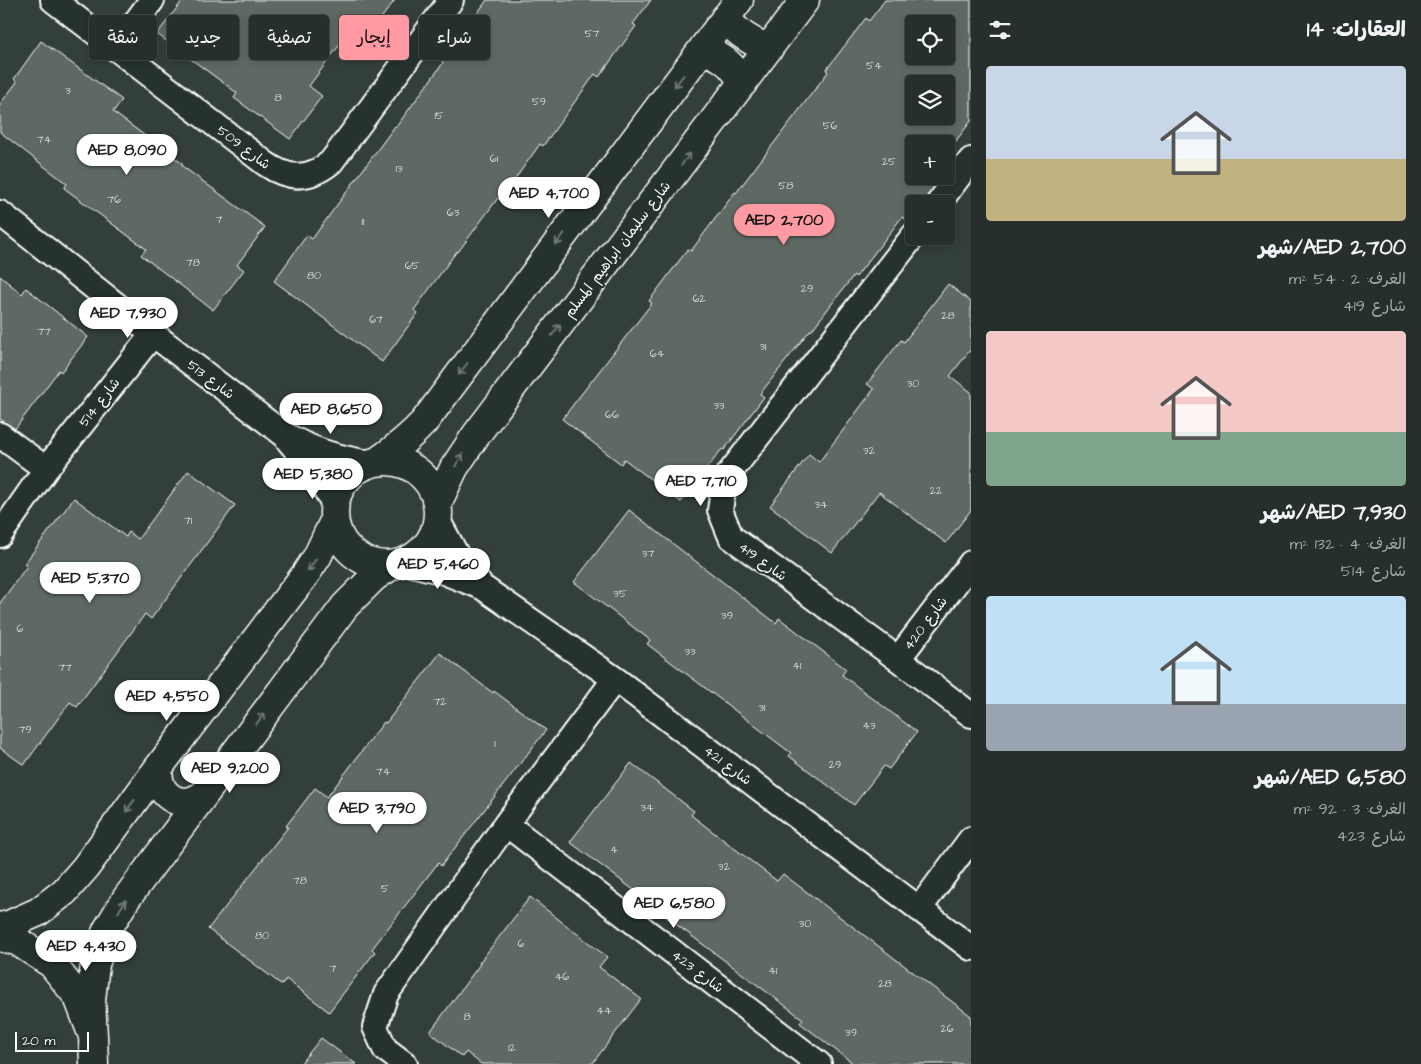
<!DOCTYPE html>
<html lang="ar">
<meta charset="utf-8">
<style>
body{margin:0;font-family:"Architects Daughter","Playpen Sans Arabic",sans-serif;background:#323b38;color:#f1f3f6;direction:rtl;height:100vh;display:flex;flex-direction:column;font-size:19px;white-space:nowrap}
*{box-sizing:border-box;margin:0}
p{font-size:16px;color:#a4a9a9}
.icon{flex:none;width:28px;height:28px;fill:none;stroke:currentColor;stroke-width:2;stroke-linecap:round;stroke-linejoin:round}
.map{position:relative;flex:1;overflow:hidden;direction:ltr}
.details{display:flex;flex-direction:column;background:#262f2c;width:450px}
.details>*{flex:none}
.hud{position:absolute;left:15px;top:15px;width:475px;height:45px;direction:rtl;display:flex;gap:10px}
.fabs{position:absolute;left:905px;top:15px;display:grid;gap:10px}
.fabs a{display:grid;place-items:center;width:50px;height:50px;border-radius:5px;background:#262f2c;box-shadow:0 2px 8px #0003,0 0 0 1px #424a48;font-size:25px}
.scale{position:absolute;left:15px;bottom:12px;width:74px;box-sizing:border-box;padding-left:5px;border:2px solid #fff;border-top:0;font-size:14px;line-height:18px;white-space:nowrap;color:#fff;-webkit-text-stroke:4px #26332d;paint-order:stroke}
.price{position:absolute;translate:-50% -42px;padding:0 11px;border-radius:18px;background:#fff;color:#222;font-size:16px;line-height:32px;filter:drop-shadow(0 1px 2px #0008)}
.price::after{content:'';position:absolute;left:50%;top:30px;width:15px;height:11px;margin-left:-8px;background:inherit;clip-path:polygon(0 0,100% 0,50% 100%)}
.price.active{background:#ff9aa2;color:#111}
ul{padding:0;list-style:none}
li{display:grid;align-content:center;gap:10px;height:265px;padding:0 15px}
li span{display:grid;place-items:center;height:155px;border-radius:5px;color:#555}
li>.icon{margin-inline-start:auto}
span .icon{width:90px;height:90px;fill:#fffc;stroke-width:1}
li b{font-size:21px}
h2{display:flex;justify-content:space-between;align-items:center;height:60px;padding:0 15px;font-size:21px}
.tag{padding:0 18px;border-radius:5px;background:#262f2c;box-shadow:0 2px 8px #0003,0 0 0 1px #424a48;font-size:18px;line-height:45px}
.tag.active{background:#ff9aa2;color:#111}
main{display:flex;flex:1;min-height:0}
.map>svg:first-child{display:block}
.building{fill:#5f6964;stroke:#fff;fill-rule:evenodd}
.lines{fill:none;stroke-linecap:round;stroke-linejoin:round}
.minor-casing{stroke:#fff;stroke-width:28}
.tertiary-casing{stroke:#fff;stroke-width:31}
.minor{stroke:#26332d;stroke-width:24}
.tertiary{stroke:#26332d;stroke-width:28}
.oneway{stroke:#727a76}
.labels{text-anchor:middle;stroke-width:4;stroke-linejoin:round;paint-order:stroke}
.number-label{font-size:11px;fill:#d7dad8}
.street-label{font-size:14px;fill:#fff;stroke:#26332d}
</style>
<main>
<section class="details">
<h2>العقارات: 14<svg class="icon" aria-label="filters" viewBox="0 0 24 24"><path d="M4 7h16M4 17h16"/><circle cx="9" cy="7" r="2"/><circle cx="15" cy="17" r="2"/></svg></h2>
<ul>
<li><span style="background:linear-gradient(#c9d6e8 60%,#c2b280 0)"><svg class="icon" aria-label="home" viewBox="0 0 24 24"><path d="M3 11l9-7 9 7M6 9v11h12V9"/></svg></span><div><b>AED 2,700/شهر</b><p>الغرف: 2 · 54 m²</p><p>شارع 419</p></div></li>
<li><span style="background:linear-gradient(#f6c9c9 65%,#7fa58c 0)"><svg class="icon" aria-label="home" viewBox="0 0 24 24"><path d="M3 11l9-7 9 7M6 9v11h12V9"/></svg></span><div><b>AED 7,930/شهر</b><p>الغرف: 4 · 132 m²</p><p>شارع 514</p></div></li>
<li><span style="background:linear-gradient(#bfe0f5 70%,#9aa5b1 0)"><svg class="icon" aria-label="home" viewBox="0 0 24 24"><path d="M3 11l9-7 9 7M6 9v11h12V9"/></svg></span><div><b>AED 6,580/شهر</b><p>الغرف: 3 · 92 m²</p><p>شارع 423</p></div></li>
</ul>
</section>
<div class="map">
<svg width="971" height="1064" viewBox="0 0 971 1064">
<rect width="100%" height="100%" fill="#333f3a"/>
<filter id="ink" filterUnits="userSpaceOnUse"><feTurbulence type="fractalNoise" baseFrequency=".02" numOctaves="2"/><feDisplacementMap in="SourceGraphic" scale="10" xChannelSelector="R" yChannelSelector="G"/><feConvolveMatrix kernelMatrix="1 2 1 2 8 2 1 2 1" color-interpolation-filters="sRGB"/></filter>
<g filter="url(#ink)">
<path class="building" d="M183,0H395L366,38L352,28L309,86L322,96L290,139L234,98L237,93L157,34Z
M487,0H651L633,24L636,26L599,77L595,74L543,146L540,144L500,200L498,198L458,252L457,251L414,310L418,313L382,362L274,281L307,235L312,239L395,126L396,127L443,63L442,62Z
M885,0H971V121L946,154V144H914V176H942L921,204H914V213L908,221L902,217L856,277L854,275L811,331L810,330L760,394L764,397L724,450L722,449L681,502L624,459L621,464L562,419L652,303L649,301L688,249L691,251L735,192L736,193L828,72L826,70L866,18L869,21ZM914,24H946V56H914ZM914,84H946V116H914Z
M41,41L122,100L113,112L183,164L182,166L265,227L237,265L244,270L213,310L141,255L146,249L64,188L67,184L0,132V104L17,82L14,79Z
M0,276L22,294L26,288L88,337L61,372L59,370L15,429L0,419Z
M948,284L971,302V349L950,376L971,392V510L946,543L879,492L832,553L770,506L809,454L819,462L874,389L867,384L901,340L904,342Z
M188,471L235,505L151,619L145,614L77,707L70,702L24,765L0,748V603L27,566L24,564L74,498L126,537L129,532L138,539Z
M629,510L776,623L779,618L846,669L842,675L917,732L889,769L884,766L854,805L789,756L791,753L647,644L650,640L574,582Z
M440,653L493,693L494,691L546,730L441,866L438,863L372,949L375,952L329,1012L286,979L282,985L208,929L288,827L286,826L315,788L327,797L384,722L386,723Z
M631,763L694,811L691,815L777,881L783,874L971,1016V1064H854L800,1023L803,1019L642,899L643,897L570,842Z
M530,897L607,957L599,967L641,999L592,1064H481L466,1052L462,1057L430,1032L480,964L479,963Z
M321,1038L356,1064H300Z"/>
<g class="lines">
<defs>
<path id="minor" d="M53,0L266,164C289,180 309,180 331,162L451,0
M116,49L152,0
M938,204L971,160
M0,213L153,334L282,433C313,451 335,457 369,463
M914,235L725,479L720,510L731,537L898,659L971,715
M0,435L46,469
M288,440L310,466L334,503
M438,521L457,556L481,586
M0,535L46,469L153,334
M404,562L444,572L482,587L615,679L971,948
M898,659L971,563
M506,824L819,1064
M919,909L971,839
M405,1064L385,1049L375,1027L386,994L506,824L615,679"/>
<path id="tertiary" d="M725,18C738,33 750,42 769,48
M702,50C723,56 732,64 743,83
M334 513a52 52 0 1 1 104 0a52 52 0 1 1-104 0Z
M378,461C395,449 410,437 424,422L739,0
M437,504L454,468L476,435L805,0
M159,767C159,771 158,775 159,779C161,794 176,805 191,801C195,800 198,798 202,796
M0,927L9,925L38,912L64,892L85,868L159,767L305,575L317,557L334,521
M0,937L17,941L52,964L78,997L93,1036L94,1064
M93,1036L91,1000L95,964L107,930L126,899L345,606L374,577L392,565"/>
</defs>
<use href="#minor" class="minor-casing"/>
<use href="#tertiary" class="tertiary-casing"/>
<use href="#minor" class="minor"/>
<use href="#tertiary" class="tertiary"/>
</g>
<defs><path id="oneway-shaft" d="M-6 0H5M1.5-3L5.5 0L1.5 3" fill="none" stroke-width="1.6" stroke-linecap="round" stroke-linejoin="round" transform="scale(1.25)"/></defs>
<g class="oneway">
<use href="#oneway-shaft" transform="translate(679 81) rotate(127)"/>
<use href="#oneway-shaft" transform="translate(686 159) rotate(-53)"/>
<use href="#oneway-shaft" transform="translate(560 239) rotate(127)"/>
<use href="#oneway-shaft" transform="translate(556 330) rotate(-53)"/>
<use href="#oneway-shaft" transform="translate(463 369) rotate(127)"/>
<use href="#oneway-shaft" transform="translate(459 460) rotate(-59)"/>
<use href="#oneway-shaft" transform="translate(312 565) rotate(123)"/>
<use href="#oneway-shaft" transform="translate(260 719) rotate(-53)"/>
<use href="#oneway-shaft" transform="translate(130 806) rotate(126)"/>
<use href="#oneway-shaft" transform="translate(122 906) rotate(-59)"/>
</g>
</g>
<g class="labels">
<g class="number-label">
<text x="592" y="37">57</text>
<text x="874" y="69">54</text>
<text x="68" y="94">3</text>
<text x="278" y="101">8</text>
<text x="539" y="105">59</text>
<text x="439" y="119">15</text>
<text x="830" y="129">56</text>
<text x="44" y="143">74</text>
<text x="494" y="162">61</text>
<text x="889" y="165">25</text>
<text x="399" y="172">13</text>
<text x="786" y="189">58</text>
<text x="114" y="203">76</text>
<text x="453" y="216">63</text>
<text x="219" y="223">7</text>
<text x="363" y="225">11</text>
<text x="193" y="266">78</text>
<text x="412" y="269">65</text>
<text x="314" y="279">80</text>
<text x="807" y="292">29</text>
<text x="699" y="302">62</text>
<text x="948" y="319">28</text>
<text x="376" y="323">67</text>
<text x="44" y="335">77</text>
<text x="763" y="350">31</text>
<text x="657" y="357">64</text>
<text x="913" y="387">30</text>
<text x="719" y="409">33</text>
<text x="612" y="418">66</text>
<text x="869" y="454">32</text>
<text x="936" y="494">22</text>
<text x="821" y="508">34</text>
<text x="188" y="524">71</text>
<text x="648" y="557">37</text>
<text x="620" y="597">35</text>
<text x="727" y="619">39</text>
<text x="20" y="632">6</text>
<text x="690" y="655">33</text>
<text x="797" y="669">41</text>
<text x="65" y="671">77</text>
<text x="440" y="705">72</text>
<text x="762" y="711">31</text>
<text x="869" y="729">43</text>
<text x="25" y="733">79</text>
<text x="495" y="747">1</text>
<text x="835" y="768">29</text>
<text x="383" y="775">74</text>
<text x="647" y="811">34</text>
<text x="614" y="853">4</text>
<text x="724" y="870">32</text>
<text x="300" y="884">78</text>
<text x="385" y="892">5</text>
<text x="805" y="927">30</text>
<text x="262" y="939">80</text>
<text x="521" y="947">6</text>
<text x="333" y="972">7</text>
<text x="773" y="974">41</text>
<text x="562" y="980">46</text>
<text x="885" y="987">28</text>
<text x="604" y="1014">44</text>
<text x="467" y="1020">8</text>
<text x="947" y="1032">26</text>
<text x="851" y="1036">39</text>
<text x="512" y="1051">12</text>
</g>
<g class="street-label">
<text transform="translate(244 147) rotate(37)" y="5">شارع 509</text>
<text transform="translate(617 249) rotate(-53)" y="5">شارع سليمان ابراهيم المسلم</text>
<text transform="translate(211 379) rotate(37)" y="5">شارع 513</text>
<text transform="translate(99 402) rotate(-52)" y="5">شارع 514</text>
<text transform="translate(763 561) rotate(36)" y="5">شارع 419</text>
<text transform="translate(925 623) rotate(-53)" y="5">شارع 420</text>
<text transform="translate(728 765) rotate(37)" y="5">شارع 421</text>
<text transform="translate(698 971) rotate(37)" y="5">شارع 423</text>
</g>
</g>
</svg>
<div class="fabs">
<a><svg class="icon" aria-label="locate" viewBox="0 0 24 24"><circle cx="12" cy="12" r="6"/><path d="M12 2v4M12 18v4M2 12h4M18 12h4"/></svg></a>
<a><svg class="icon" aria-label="layers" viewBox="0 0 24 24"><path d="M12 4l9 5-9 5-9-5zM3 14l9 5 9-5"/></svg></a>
<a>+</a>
<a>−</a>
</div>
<div class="scale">20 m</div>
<b class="price" style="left:127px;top:176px">AED 8,090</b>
<b class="price" style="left:549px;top:219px">AED 4,700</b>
<b class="price active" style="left:784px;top:246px">AED 2,700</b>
<b class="price" style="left:128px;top:339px">AED 7,930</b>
<b class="price" style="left:331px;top:435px">AED 8,650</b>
<b class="price" style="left:313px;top:500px">AED 5,380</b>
<b class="price" style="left:701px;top:507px">AED 7,710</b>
<b class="price" style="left:438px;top:590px">AED 5,460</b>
<b class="price" style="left:90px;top:604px">AED 5,370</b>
<b class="price" style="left:167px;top:722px">AED 4,550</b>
<b class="price" style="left:230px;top:794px">AED 9,200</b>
<b class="price" style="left:377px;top:834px">AED 3,790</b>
<b class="price" style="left:674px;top:929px">AED 6,580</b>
<b class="price" style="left:86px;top:972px">AED 4,430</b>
<div class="hud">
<a class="tag">شراء</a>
<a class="tag active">إيجار</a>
<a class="tag">تصفية</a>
<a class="tag">جديد</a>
<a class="tag">شقة</a>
</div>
</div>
</main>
